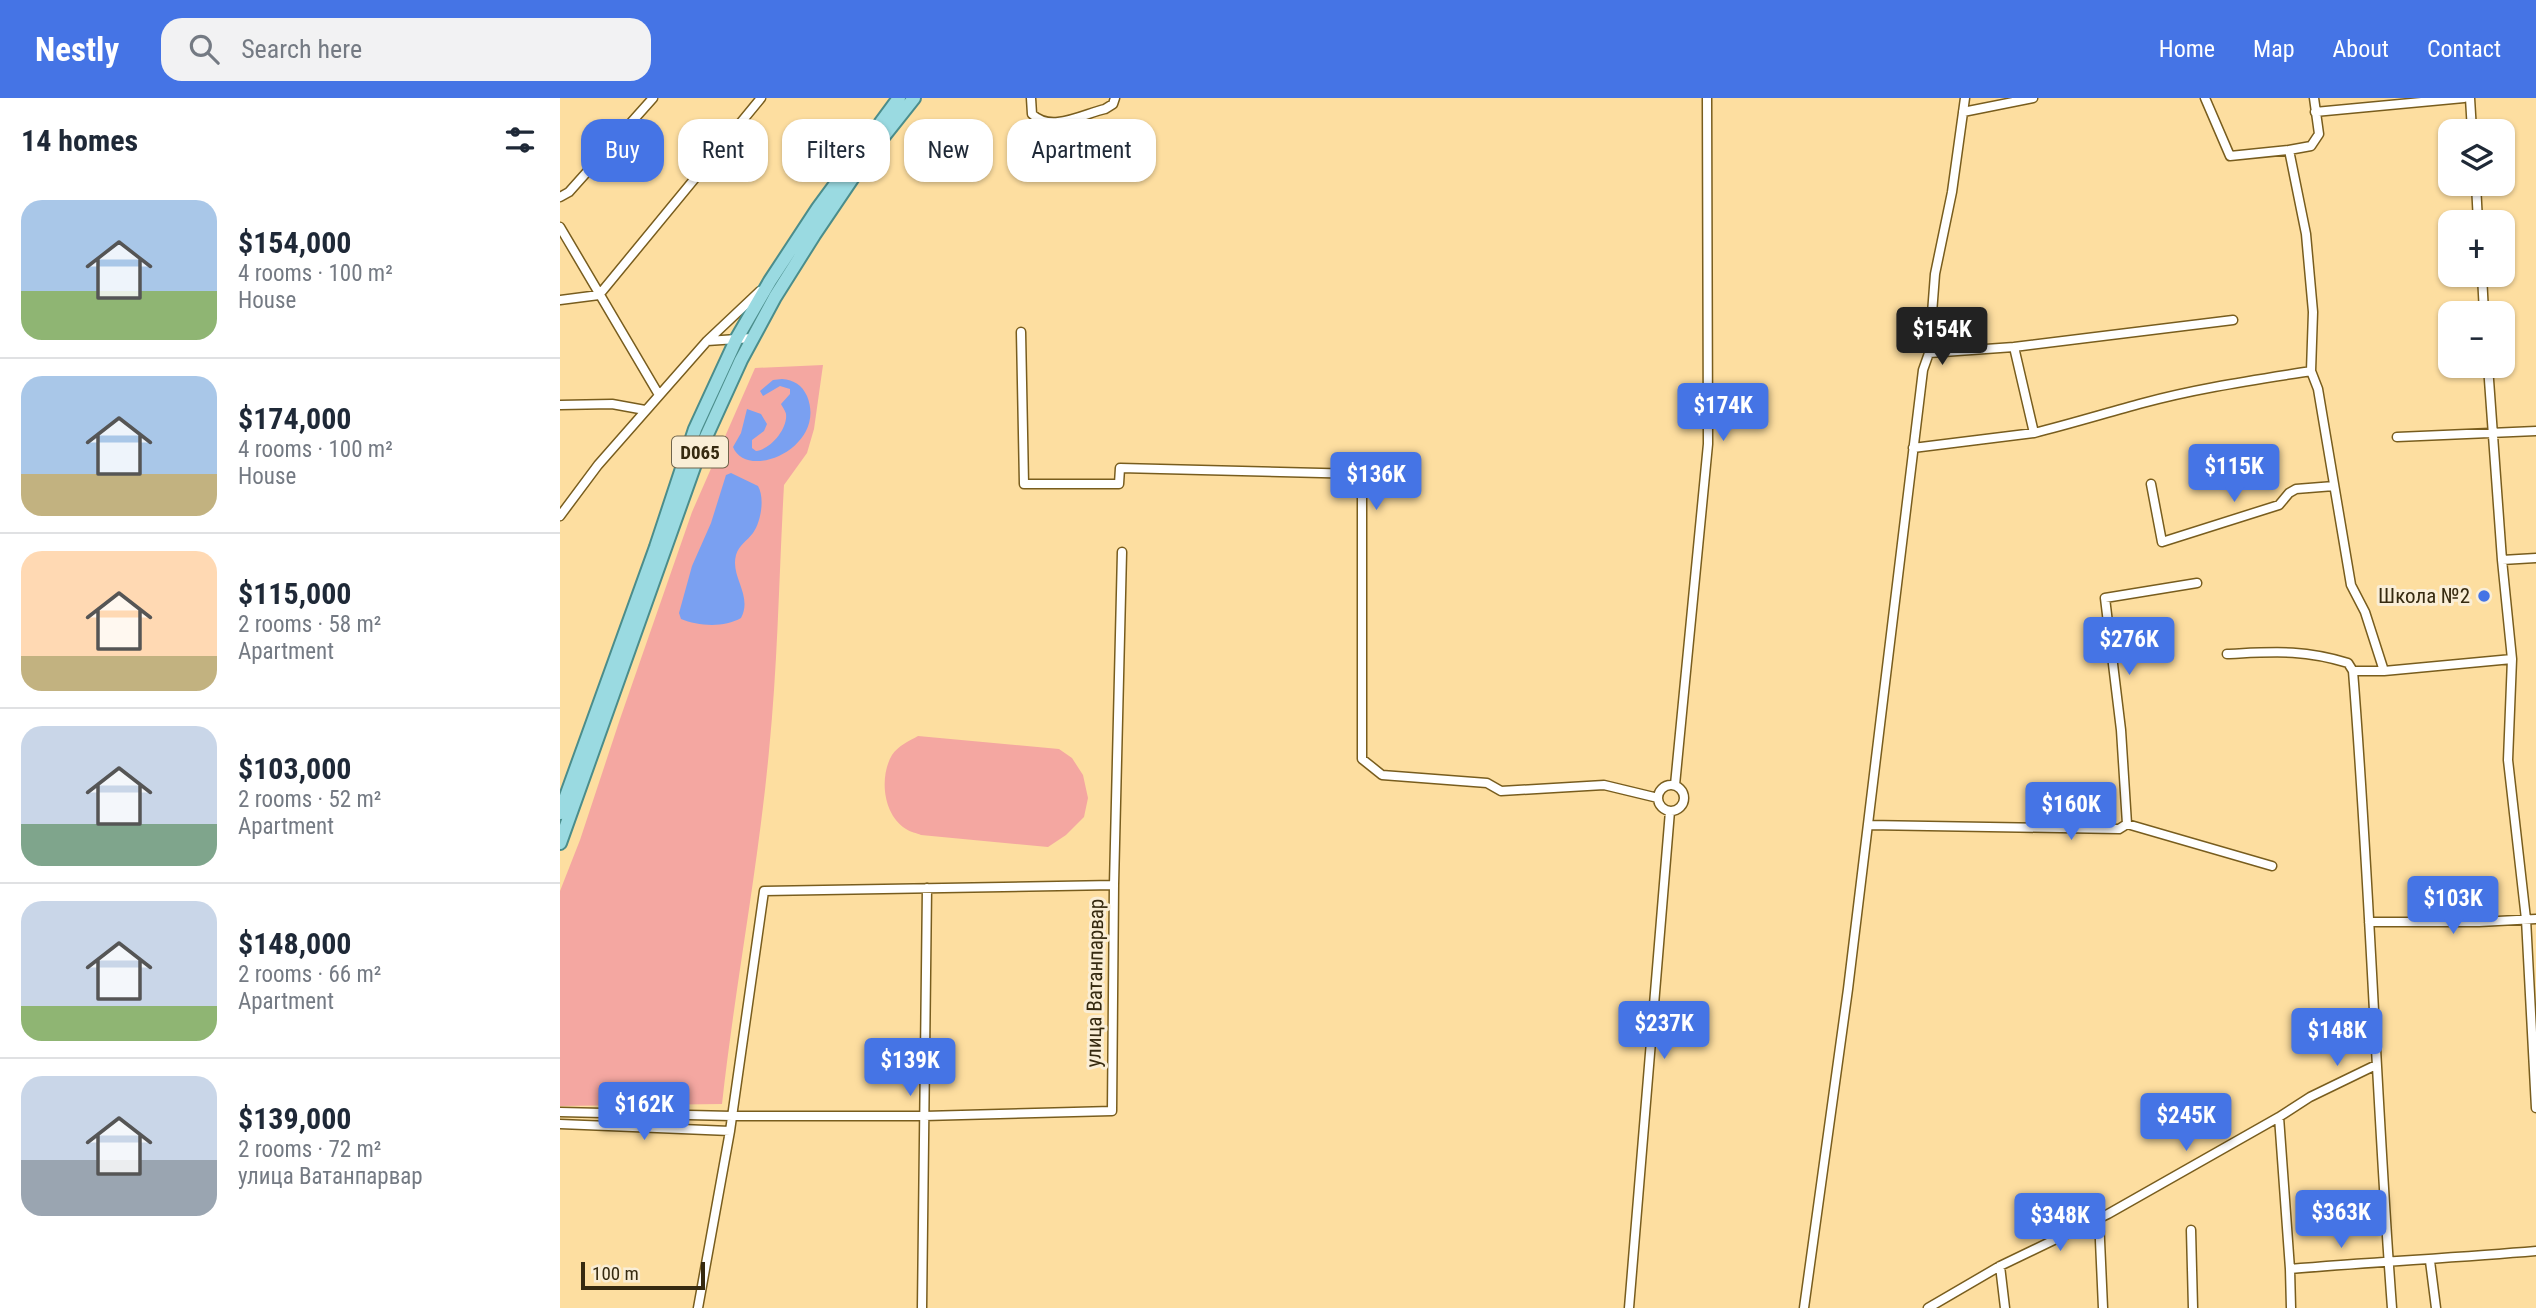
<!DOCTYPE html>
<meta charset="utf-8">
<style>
body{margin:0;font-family:"Roboto Condensed",sans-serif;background:#f2f2f3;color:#1f2937;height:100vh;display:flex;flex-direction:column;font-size:26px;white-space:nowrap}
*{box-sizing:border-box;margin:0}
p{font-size:23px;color:#747a83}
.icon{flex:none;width:38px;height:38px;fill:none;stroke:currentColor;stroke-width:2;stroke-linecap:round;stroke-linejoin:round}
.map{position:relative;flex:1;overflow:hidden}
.sheet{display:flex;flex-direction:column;background:#fff;width:560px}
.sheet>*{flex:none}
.hud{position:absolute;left:21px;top:21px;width:665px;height:63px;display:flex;gap:14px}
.fabs{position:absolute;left:1878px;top:21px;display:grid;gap:14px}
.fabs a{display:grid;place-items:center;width:77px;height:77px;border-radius:14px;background:#fff;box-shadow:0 2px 5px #0004;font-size:35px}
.scale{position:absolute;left:21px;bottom:18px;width:124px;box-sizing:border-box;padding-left:7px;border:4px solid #362a10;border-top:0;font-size:19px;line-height:24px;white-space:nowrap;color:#362a10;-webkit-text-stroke:5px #faeed6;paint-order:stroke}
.price{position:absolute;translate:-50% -60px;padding:0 16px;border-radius:7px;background:#4574e5;color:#fff;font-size:23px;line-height:46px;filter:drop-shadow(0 2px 4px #0008)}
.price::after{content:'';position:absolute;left:50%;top:42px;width:21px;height:16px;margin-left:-10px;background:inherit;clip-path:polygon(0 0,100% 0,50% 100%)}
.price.active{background:#222;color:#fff}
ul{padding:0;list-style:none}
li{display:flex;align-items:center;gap:21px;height:175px;padding:0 21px}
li+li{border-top:2px solid #e0e1e3}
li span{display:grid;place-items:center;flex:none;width:196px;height:140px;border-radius:21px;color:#555}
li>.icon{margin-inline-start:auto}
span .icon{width:84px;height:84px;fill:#fffc;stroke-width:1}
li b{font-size:30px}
h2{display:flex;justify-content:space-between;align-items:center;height:84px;padding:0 21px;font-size:30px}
.tag{padding:0 24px;border-radius:21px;background:#fff;box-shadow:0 2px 5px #0004;font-size:24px;line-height:63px}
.tag.active{background:#4574e5;color:#fff}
header{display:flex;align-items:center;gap:42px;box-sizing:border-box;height:98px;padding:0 35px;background:#4574e5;color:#fff}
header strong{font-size:33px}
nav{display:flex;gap:38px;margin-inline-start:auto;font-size:24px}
.search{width:490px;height:63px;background:#f2f2f3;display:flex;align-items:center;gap:18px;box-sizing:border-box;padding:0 24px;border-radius:21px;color:#747a83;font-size:26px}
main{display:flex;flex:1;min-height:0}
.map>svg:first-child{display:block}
.green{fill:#f4a7a1}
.water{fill:#7aa0f1}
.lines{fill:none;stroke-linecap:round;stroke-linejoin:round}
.minor-casing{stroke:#785d1e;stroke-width:11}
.primary-casing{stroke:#4b8d8b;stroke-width:16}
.minor{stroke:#fff;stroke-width:8}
.primary{stroke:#9adae1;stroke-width:12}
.poi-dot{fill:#4574e5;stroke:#faeed6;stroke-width:2.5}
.labels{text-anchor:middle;stroke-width:6;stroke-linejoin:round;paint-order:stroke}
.shield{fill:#faeed6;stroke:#71654b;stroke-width:2}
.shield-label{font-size:19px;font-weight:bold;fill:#362a10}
.poi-label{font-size:21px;fill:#362a10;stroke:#faeed6;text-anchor:end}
.street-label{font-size:21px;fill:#362a10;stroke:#faeed6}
</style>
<header>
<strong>Nestly</strong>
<div class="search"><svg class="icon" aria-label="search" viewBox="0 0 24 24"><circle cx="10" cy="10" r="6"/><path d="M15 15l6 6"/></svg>Search here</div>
<nav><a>Home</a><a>Map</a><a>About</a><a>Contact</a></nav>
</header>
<main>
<section class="sheet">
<h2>14 homes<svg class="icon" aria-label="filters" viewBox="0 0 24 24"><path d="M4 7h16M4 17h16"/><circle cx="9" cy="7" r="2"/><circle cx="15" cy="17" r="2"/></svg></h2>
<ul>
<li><span style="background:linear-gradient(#a9c7e8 65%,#8fb573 0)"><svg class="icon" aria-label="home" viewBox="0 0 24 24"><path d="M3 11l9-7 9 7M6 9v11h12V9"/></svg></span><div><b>$154,000</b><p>4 rooms · 100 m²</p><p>House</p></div></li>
<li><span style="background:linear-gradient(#a9c7e8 70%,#c2b280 0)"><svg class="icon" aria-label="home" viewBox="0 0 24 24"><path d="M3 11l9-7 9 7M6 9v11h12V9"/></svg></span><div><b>$174,000</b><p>4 rooms · 100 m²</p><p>House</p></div></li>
<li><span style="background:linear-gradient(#ffd9b3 75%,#c2b280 0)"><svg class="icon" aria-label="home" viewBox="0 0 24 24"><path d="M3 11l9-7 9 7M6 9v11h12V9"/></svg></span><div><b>$115,000</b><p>2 rooms · 58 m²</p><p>Apartment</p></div></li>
<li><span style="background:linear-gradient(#c9d6e8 70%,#7fa58c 0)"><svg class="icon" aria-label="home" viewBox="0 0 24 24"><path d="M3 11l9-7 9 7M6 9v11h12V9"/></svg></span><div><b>$103,000</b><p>2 rooms · 52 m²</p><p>Apartment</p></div></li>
<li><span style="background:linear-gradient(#c9d6e8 75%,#8fb573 0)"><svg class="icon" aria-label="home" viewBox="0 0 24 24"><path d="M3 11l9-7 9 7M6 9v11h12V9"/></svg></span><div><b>$148,000</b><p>2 rooms · 66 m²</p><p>Apartment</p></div></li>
<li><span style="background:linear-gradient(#c9d6e8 60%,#9aa5b1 0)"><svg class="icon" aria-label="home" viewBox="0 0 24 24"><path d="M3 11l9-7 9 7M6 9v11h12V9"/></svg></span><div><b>$139,000</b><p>2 rooms · 72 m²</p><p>улица Ватанпарвар</p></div></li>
</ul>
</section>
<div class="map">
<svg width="1976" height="1210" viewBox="0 0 1976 1210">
<rect width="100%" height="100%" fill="#fddea0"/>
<path class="green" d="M263,267L254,331L247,355L224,387C219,475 218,564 209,653C198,771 175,888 162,1006L0,1008V793L20,742L60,621L132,414L195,270Z
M358,638L499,651L512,660L523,677L528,700L524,719L506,737L488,749L361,737C357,735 350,734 346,731C323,717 319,679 332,657C338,648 349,643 358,638Z"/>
<path class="water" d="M222,281C234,282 242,287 247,298C268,349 187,384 173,349L181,335L187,311L201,316L207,326L204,333L192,342V350L196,353C210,352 228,331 226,316C226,314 222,308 221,306L230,296V291L220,288L203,298L200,293L213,282Z
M171,375L198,388C205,400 201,424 193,435C187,443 179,447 176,457C170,479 193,497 181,520C164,530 138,528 121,521L119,515L132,468L151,425L166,377Z"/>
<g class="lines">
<defs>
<path id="minor" d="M471,0L472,16C491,35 523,16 545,11L553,6L555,0
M1405,0L1392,94L1375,176L1369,255L1454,249L1673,222
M1645,0L1670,58L1729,52
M1910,0L1912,33
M1403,14L1473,0
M1755,14L1904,0
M1916,86L1918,124
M0,99L9,94L93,0
M0,129L99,297
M1922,177L1924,215
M0,202L39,197L201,0
M461,234L464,386H559L560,370L802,376V661L822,677L927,685L941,693L1044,687L1098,700
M147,243L200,193
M1454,249L1474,335C1510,326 1546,315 1583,305C1638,290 1695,282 1751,273L1758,291L1791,487L1805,514L1824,573H1793C1810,785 1816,998 1832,1210
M1928,268L1942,462L1952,561L1948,662L1966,821L1976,1010
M1751,273L1753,214L1746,136L1729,52L1751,48L1759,36L1754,0
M0,307L52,306L85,312
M1837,339L1976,333
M1353,350L1474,335
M1591,386L1602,444L1719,407L1729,395L1736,391L1774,388
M0,418L38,367L147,243L192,240
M1942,462L1976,460
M1667,556C1713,554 1742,551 1788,565L1793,573
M1824,573L1952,561
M1098 700a13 13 0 1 1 26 0a13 13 0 1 1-26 0Z
M1115,687L1148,346L1147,0
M1567,726L1561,632L1545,500L1637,485
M1308,727L1559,731L1567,726L1712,768
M554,787L562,454
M1809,824H1919L1976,821
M1816,967L1750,999L1719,1019L1730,1171C1812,1164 1894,1160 1976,1153
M0,1014L172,1018H364L552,1013L554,787L204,793C192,873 181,953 170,1033L138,1210
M0,1026L170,1033
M1539,1120L1543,1210
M1631,1132L1633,1210
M1870,1163L1876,1210
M1440,1168L1445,1210
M1730,1171L1731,1210
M362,1210L367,790
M1069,1210L1110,713
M1244,1210L1288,891L1363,272L1369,255
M1368,1210L1440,1168L1548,1116L1719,1019"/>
<path id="primary" d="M0,715L96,449L135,331L177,240L210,183L258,110L339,0
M0,745L140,352L181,262L215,199L254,137L304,63L354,0"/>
</defs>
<use href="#minor" class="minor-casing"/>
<use href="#primary" class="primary-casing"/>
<use href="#minor" class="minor"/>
<use href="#primary" class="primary"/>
</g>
<circle class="poi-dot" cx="1924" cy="498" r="7"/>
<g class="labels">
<rect class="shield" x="112" y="338.5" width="56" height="31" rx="5"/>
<g class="shield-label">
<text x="140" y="361">D065</text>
</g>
<g class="poi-label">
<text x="1910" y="505">Школа №2</text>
</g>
<g class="street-label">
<text transform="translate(535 885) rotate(-89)" y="7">улица Ватанпарвар</text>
</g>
</g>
</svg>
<div class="fabs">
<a><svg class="icon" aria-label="layers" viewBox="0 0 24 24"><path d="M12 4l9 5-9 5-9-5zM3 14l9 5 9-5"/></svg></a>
<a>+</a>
<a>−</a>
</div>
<div class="scale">100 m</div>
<b class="price active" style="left:1382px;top:269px">$154K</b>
<b class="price" style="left:1163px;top:345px">$174K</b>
<b class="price" style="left:1674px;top:406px">$115K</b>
<b class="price" style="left:816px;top:414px">$136K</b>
<b class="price" style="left:1569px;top:579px">$276K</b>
<b class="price" style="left:1511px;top:744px">$160K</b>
<b class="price" style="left:1893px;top:838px">$103K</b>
<b class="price" style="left:1104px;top:963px">$237K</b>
<b class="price" style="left:1777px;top:970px">$148K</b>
<b class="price" style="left:350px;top:1000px">$139K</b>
<b class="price" style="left:84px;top:1044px">$162K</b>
<b class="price" style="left:1626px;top:1055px">$245K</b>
<b class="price" style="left:1781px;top:1152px">$363K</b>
<b class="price" style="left:1500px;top:1155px">$348K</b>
<div class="hud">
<a class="tag active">Buy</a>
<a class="tag">Rent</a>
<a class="tag">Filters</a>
<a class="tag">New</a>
<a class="tag">Apartment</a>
</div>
</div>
</main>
